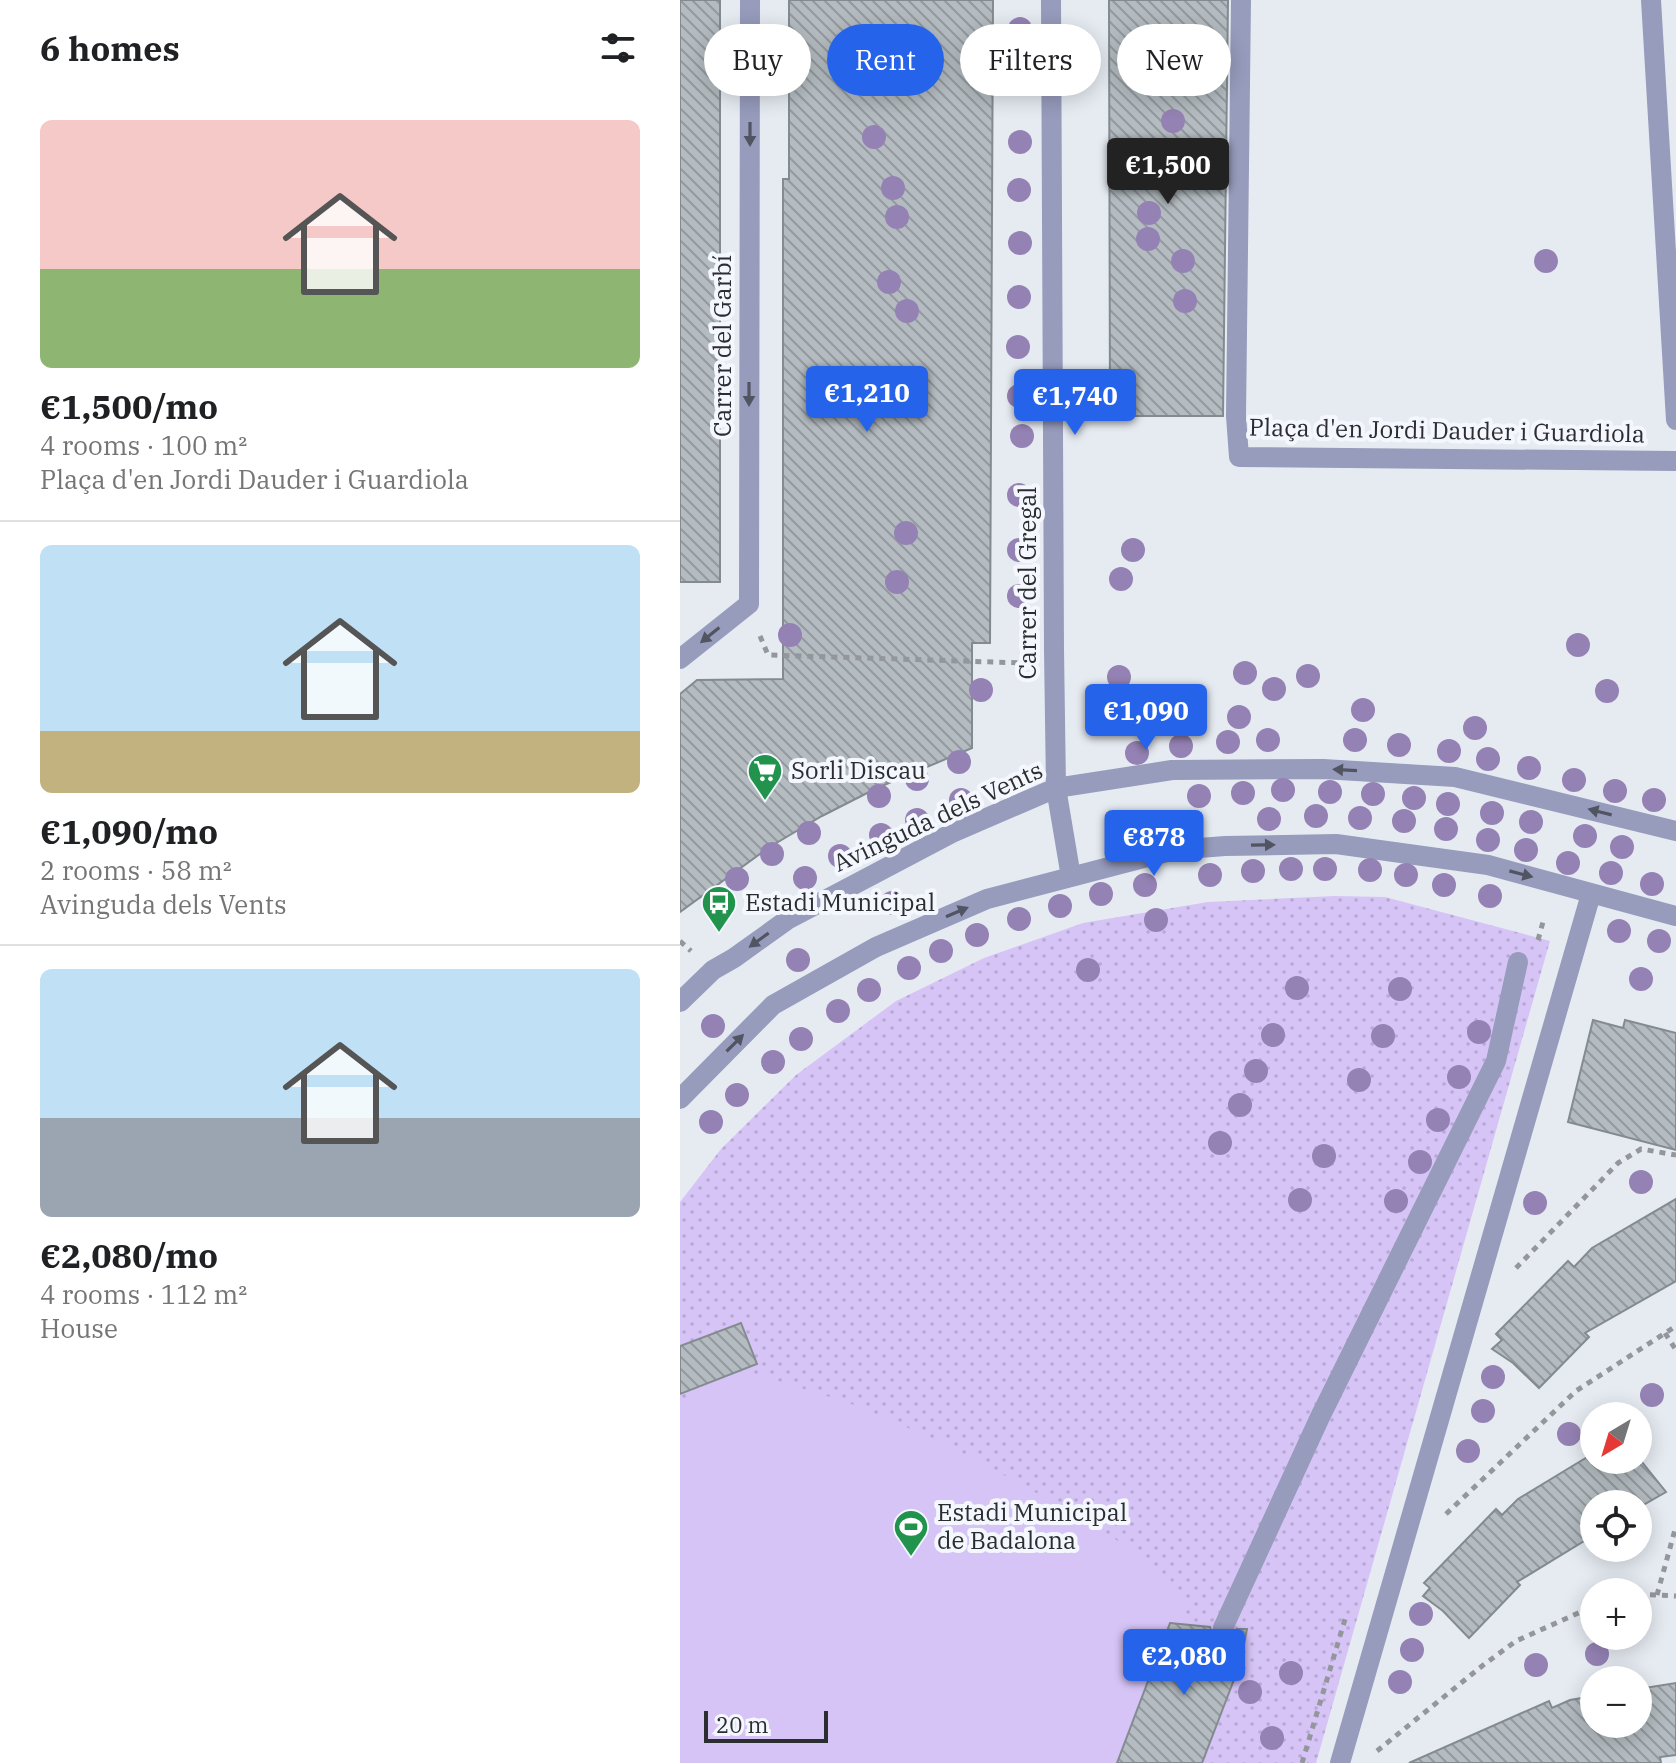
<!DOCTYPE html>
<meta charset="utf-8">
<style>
body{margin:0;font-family:"IBM Plex Serif",serif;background:#f2f2f2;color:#202124;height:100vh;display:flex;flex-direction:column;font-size:30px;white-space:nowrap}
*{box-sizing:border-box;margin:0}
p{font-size:26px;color:#757577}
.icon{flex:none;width:44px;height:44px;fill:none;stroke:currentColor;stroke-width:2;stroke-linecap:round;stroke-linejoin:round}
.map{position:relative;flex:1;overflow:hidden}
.side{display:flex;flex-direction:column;background:#fff;width:680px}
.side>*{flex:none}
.banner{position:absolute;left:24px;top:24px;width:760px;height:72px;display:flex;gap:16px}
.needle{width:52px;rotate:218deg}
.controls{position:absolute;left:900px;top:1402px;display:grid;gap:16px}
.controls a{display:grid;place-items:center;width:72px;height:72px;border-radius:50%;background:#fff;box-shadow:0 4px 20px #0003;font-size:40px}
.scale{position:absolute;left:24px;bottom:20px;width:124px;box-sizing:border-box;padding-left:8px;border:4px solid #2c2d30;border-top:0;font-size:22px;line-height:28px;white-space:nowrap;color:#2c2d30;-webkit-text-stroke:6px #f4f8fe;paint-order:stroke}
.price{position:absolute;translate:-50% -68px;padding:0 18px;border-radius:8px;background:#2563eb;color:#fff;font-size:26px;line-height:52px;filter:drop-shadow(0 2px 4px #0008)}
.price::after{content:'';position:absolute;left:50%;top:48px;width:24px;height:18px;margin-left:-12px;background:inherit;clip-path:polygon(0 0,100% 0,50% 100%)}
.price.current{background:#222;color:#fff}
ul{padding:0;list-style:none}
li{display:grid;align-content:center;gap:16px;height:424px;padding:0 40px}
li+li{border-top:2px solid #e0e0e0}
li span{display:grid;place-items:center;height:248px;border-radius:12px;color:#555}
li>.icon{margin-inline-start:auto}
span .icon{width:144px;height:144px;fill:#fffc;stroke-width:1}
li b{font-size:34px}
h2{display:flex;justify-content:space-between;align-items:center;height:96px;padding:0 40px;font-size:34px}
.chip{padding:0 28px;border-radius:36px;background:#fff;box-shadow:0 4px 20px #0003;font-size:28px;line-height:72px}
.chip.current{background:#2563eb;color:#fff}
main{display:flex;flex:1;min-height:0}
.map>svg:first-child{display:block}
.grass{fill:url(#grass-dots)}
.pitch{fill:#d6c4f7}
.building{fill:url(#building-back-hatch);stroke:#838b90;stroke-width:2}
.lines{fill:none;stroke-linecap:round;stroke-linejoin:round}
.path{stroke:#93979c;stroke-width:5;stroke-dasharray:6 6;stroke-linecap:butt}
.service{stroke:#979bbc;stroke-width:20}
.pedestrian{stroke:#979bbc;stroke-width:20}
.minor{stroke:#979bbc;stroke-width:20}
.tree{fill:#9582b4}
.oneway{fill:#515461}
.labels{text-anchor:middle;stroke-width:8;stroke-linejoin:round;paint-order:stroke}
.street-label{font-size:24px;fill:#2c2d30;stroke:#f4f8fe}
.poi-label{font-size:24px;fill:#2c2d30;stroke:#f4f8fe;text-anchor:start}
</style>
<main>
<section class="side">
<h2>6 homes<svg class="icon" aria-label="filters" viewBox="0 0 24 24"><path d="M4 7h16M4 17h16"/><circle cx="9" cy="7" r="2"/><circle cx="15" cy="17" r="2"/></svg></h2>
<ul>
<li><span style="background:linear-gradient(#f6c9c9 60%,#8fb573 0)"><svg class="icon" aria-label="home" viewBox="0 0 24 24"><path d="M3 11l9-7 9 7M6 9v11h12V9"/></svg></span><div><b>€1,500/mo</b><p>4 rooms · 100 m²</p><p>Plaça d'en Jordi Dauder i Guardiola</p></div></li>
<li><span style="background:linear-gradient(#bfe0f5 75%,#c2b280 0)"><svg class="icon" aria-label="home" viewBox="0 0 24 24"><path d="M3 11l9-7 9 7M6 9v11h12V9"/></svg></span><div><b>€1,090/mo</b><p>2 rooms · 58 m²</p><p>Avinguda dels Vents</p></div></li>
<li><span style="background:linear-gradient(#bfe0f5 60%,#9aa5b1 0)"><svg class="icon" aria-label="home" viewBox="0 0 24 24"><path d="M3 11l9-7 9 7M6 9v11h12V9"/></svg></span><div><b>€2,080/mo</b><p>4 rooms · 112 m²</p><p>House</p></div></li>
</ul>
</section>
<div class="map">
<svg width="996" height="1763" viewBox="0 0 996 1763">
<defs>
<pattern id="grass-dots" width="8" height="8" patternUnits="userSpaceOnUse" patternTransform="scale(2)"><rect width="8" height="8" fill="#d6c4f7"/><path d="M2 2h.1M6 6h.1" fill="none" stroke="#b8a9d4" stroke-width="1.8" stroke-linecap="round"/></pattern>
<pattern id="building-back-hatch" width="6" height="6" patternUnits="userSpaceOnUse" patternTransform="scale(2)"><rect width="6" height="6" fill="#b4bcc1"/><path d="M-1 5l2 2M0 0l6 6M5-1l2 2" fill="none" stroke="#93999d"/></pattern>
</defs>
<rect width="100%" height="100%" fill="#e6ebf2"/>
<path class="grass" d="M655,896L705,897L870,941L636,1763H0V1202L41,1149L116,1075L216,1001L304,958L403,923L528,902Z"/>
<path class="pitch" d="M66,1371L169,1403L264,1443L355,1492L438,1541L485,1575L496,1586L505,1601L508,1632L566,1653L518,1763H0V1412L11,1394L35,1373Z"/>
<path class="building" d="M0,0H40V582H0Z
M109,0H313L310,643H292V748L197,788L142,816L88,848L0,912V694L17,680L103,679V179H109Z
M429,0H548L543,416H430Z
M913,1020L943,1028L945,1020L996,1033V1150L888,1122Z
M996,1199V1281L905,1333L909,1337L859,1388L833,1363L812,1349L822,1340L816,1334L888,1261L894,1267L912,1248Z
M61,1323L77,1364L0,1394V1346Z
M914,1453V1460H958V1457L986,1492L958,1508V1504H914V1535L837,1582L840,1585L789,1638L763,1611L743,1596L750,1588L744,1583L816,1509L822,1515L838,1499Z
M490,1623L530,1627L533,1636L543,1641L551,1638L557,1629H567L560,1664L522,1763H437Z
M996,1683V1755L980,1757L981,1763H729L869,1701L872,1708L890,1700L914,1696V1724H958V1689Z"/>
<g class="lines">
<path class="path" d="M80,636L88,655L345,663
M858,940L863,922
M0,941L11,951
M836,1268L938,1163L961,1149L996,1155
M985,1333L996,1350
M766,1514L896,1391L996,1326
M958,1594L996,1596
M977,1595L996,1526
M697,1751L802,1666L836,1641L914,1606
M622,1763L666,1616"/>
<path class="service" d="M543,1628L640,1417L816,1061L838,962
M660,1763L911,894"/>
<path class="pedestrian" d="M561,0L556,416L559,457L996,461
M971,0L996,420"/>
<path class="minor" d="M371,0L374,650L376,788L391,877
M0,659L69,604L70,0
M0,1002L33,970L54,958L107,920L274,832L376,788L492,770L643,769L775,777L996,831
M0,1099L93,1005L196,947L307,899L494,850L545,846L656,844L808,865L996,916"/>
</g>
<g class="tree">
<circle cx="340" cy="29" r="12"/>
<circle cx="340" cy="83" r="12"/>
<circle cx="493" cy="121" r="12"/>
<circle cx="194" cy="137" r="12"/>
<circle cx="340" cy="142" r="12"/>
<circle cx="213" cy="188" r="12"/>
<circle cx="339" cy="190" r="12"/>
<circle cx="469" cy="213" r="12"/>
<circle cx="217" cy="217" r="12"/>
<circle cx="468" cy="239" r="12"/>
<circle cx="340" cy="243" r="12"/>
<circle cx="503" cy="261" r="12"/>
<circle cx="866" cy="261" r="12"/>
<circle cx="209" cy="282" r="12"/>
<circle cx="339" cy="297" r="12"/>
<circle cx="505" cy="301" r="12"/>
<circle cx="227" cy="311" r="12"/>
<circle cx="338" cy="347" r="12"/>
<circle cx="339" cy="396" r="12"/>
<circle cx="342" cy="436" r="12"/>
<circle cx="339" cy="495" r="12"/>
<circle cx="226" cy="533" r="12"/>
<circle cx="339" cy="550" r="12"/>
<circle cx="453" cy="550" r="12"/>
<circle cx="441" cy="579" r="12"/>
<circle cx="217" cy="582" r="12"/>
<circle cx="339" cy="596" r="12"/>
<circle cx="110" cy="635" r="12"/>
<circle cx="898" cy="645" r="12"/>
<circle cx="565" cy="673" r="12"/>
<circle cx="628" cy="676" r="12"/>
<circle cx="439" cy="677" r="12"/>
<circle cx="594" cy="689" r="12"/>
<circle cx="301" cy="690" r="12"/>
<circle cx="927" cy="691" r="12"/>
<circle cx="459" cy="708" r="12"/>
<circle cx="683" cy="710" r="12"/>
<circle cx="425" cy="717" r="12"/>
<circle cx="559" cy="717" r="12"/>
<circle cx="795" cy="728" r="12"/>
<circle cx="588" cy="740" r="12"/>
<circle cx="675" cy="740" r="12"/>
<circle cx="548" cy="742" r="12"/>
<circle cx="719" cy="745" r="12"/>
<circle cx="501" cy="746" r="12"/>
<circle cx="769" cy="751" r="12"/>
<circle cx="457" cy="753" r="12"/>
<circle cx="808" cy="759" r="12"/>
<circle cx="279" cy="762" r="12"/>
<circle cx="849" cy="768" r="12"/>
<circle cx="237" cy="779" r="12"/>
<circle cx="894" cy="780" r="12"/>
<circle cx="603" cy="790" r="12"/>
<circle cx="935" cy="791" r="12"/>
<circle cx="650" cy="792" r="12"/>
<circle cx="563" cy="793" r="12"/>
<circle cx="693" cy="794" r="12"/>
<circle cx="199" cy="796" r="12"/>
<circle cx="519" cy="796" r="12"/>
<circle cx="734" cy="798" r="12"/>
<circle cx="281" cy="800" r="12"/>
<circle cx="974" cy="800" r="12"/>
<circle cx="768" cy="804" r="12"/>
<circle cx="812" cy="813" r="12"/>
<circle cx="636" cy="816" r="12"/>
<circle cx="680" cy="818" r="12"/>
<circle cx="589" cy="819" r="12"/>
<circle cx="237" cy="820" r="12"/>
<circle cx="724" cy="821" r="12"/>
<circle cx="851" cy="822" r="12"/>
<circle cx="766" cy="829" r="12"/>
<circle cx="129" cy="833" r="12"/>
<circle cx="201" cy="835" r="12"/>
<circle cx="905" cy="836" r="12"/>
<circle cx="808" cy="840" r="12"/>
<circle cx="942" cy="847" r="12"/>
<circle cx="846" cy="850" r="12"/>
<circle cx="92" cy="854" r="12"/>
<circle cx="160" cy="856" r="12"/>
<circle cx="888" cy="863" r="12"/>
<circle cx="611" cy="869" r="12"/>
<circle cx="645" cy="869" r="12"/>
<circle cx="690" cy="870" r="12"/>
<circle cx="573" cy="871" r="12"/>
<circle cx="931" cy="873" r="12"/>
<circle cx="530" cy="875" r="12"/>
<circle cx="726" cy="875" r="12"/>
<circle cx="125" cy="878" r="12"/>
<circle cx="57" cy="879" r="12"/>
<circle cx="972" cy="884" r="12"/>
<circle cx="465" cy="885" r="12"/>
<circle cx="764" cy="885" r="12"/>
<circle cx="421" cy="894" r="12"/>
<circle cx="810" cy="896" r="12"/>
<circle cx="212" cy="903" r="12"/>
<circle cx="380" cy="906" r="12"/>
<circle cx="339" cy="919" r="12"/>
<circle cx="476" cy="920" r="12"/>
<circle cx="939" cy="931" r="12"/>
<circle cx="297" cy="935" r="12"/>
<circle cx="979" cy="941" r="12"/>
<circle cx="261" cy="951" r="12"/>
<circle cx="118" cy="960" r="12"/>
<circle cx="229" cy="968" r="12"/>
<circle cx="408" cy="970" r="12"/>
<circle cx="961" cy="979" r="12"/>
<circle cx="617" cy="988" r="12"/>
<circle cx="720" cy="989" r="12"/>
<circle cx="189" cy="990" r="12"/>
<circle cx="158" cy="1011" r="12"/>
<circle cx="33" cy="1026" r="12"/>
<circle cx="799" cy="1032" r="12"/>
<circle cx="593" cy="1035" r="12"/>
<circle cx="703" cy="1036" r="12"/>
<circle cx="121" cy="1039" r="12"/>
<circle cx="93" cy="1062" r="12"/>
<circle cx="576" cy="1071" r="12"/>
<circle cx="779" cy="1077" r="12"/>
<circle cx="679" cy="1080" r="12"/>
<circle cx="57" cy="1095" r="12"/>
<circle cx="560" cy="1105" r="12"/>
<circle cx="758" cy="1120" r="12"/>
<circle cx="31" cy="1122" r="12"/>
<circle cx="540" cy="1143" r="12"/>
<circle cx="644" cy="1156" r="12"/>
<circle cx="740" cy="1162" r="12"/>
<circle cx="961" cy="1182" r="12"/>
<circle cx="620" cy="1200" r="12"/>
<circle cx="716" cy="1201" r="12"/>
<circle cx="855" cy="1203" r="12"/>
<circle cx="813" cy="1377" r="12"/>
<circle cx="972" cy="1395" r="12"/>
<circle cx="803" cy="1411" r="12"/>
<circle cx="889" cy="1434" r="12"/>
<circle cx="788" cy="1451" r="12"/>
<circle cx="741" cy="1614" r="12"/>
<circle cx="732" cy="1650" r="12"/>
<circle cx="917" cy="1654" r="12"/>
<circle cx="856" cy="1665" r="12"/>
<circle cx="611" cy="1673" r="12"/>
<circle cx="720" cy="1682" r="12"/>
<circle cx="570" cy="1692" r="12"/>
<circle cx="592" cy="1738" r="12"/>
</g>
<defs><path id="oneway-solid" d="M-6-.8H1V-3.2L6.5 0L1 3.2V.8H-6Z" transform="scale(2)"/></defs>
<g class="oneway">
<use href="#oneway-solid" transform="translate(70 134) rotate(90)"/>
<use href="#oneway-solid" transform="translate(69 394) rotate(90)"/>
<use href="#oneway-solid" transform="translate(30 635) rotate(141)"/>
<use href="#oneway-solid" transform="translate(665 770) rotate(-177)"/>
<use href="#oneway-solid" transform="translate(920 812) rotate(-166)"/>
<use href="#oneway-solid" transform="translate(583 845) rotate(-1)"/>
<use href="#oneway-solid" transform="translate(841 874) rotate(15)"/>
<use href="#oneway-solid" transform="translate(277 912) rotate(-23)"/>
<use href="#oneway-solid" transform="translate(79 940) rotate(144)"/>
<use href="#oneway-solid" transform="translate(55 1043) rotate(-45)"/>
</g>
<defs>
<symbol id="supermarket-pin" viewBox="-11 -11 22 30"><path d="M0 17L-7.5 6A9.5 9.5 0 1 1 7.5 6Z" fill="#22934d" stroke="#f4f8fe"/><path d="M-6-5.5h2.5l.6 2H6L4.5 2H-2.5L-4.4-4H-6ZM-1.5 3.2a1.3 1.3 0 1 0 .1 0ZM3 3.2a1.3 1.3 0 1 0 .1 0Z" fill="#fff"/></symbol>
<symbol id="bus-pin" viewBox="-11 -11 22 30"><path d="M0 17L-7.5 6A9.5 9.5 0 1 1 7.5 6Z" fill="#22934d" stroke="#f4f8fe"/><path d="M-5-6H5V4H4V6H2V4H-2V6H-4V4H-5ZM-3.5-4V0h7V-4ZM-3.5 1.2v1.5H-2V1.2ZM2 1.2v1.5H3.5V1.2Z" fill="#fff"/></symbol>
<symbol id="stadium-pin" viewBox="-11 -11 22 30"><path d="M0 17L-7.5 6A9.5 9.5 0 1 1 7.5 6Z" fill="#22934d" stroke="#f4f8fe"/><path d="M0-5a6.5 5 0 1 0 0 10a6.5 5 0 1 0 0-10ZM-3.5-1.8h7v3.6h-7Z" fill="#fff"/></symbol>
</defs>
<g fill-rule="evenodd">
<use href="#supermarket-pin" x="65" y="751" width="40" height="54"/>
<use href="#bus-pin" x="19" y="883" width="40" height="54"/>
<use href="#stadium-pin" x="211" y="1507" width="40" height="54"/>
</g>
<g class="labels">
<g class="street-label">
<text transform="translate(43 346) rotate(-90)" y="8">Carrer del Garbí</text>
<text transform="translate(767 431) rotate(1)" y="8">Plaça d'en Jordi Dauder i Guardiola</text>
<text transform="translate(348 583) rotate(-90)" y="8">Carrer del Gregal</text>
<text transform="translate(258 817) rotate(-25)" y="8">Avinguda dels Vents</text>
</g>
<g class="poi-label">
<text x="111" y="779">Sorli Discau</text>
<text x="65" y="911">Estadi Municipal</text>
<text x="257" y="1521">Estadi Municipal<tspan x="257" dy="28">de Badalona</tspan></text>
</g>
</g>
</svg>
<div class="controls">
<a><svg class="needle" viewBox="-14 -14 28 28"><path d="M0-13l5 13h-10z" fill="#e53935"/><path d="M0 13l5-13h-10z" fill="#757577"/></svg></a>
<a><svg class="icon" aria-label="locate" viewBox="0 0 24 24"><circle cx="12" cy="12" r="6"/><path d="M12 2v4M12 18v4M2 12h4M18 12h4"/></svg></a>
<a>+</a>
<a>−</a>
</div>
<div class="scale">20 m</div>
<b class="price current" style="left:488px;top:206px">€1,500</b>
<b class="price" style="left:187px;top:434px">€1,210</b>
<b class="price" style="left:395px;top:437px">€1,740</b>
<b class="price" style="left:466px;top:752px">€1,090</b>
<b class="price" style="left:474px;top:878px">€878</b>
<b class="price" style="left:504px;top:1697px">€2,080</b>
<div class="banner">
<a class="chip">Buy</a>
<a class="chip current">Rent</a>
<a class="chip">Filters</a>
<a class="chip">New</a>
</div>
</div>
</main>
